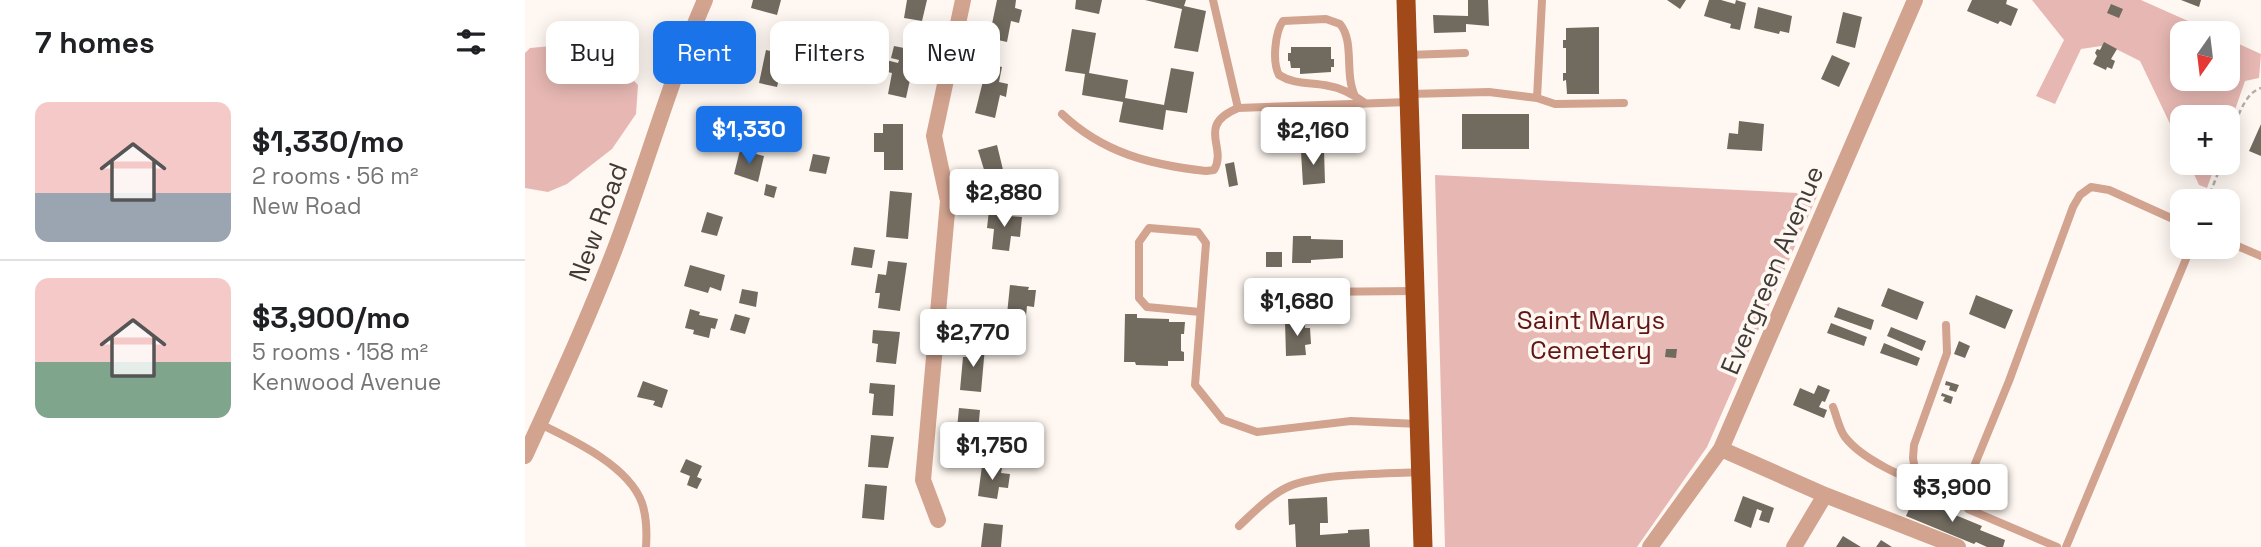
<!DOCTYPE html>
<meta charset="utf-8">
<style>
body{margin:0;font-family:"Space Grotesk",sans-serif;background:#f2f2f2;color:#202124;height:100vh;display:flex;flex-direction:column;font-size:26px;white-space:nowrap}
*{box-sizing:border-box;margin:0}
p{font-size:23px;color:#757577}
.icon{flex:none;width:38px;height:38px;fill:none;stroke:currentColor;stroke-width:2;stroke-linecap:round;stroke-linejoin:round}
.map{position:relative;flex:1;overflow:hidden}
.drawer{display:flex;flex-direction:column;background:#fff;width:525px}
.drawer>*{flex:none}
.banner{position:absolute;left:21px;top:21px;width:665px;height:63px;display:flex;gap:14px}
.needle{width:46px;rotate:194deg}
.tools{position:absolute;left:1645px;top:21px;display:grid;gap:14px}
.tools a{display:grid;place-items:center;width:70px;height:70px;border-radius:14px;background:#fff;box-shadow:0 4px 18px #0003;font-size:35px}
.price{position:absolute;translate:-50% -60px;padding:0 16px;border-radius:7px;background:#fff;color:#222;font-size:23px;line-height:46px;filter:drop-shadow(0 2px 4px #0008)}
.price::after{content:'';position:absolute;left:50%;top:42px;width:21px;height:16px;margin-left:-10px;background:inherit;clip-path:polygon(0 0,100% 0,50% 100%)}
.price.on{background:#1a73e8;color:#fff}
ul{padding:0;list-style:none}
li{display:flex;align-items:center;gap:21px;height:175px;padding:0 35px}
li+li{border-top:2px solid #e0e0e0}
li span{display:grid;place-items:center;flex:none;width:196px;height:140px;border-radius:14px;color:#555}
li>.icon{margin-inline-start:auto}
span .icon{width:84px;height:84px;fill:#fffc;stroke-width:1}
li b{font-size:30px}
h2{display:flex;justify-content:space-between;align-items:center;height:84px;padding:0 35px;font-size:30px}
.pill{padding:0 24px;border-radius:14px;background:#fff;box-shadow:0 4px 18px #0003;font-size:24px;line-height:63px}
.pill.on{background:#1a73e8;color:#fff}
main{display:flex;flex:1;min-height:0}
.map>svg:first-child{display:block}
.green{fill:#e7b8b3}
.building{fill:#716a5f}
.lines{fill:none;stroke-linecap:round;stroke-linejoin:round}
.path{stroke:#b3ada8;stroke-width:2.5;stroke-dasharray:5 3.5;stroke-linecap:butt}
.service{stroke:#d2a38f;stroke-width:8}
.minor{stroke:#d2a38f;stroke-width:16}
.trunk{stroke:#a2491a;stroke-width:19}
.labels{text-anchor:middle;stroke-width:7;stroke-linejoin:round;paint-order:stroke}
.street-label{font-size:26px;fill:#403b37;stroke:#fff8f2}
.park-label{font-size:26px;fill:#621516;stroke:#fff8f2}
</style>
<main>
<section class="drawer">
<h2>7 homes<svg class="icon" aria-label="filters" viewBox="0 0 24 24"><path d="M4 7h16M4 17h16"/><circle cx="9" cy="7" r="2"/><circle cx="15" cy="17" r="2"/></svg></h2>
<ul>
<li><span style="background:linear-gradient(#f6c9c9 65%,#9aa5b1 0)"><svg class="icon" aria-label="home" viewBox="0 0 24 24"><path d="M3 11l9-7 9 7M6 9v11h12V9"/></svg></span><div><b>$1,330/mo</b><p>2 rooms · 56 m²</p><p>New Road</p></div></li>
<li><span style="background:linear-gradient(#f6c9c9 60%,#7fa58c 0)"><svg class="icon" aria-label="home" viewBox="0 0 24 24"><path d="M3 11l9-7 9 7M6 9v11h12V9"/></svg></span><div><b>$3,900/mo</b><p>5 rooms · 158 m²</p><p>Kenwood Avenue</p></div></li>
</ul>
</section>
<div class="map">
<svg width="1736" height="547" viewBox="0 0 1736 547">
<rect width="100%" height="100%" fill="#fff8f2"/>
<path class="green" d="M1507,0H1616L1690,33H1657V79H1703V39L1736,54L1734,78L1720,81L1703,130V117H1657V149L1615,61L1583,45L1556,49L1530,104L1511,96L1539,40Z
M37,45L86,57L113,85L111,114L87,149L42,184L23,192L0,188V53L5,48Z
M1664,163H1691L1682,188L1674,185Z
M910,175L1293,194L1182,447L1112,547H920Z"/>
<path class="building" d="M228,0H256L252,15L226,8Z
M382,0H402L397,21L379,18Z
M472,0H491L490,8L497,10L494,23L486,21L482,42L464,38Z
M551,0H577L574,14L550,9Z
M620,0H661L659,6L681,11L673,52L649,48L657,9Z
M943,0H963L964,26L941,24V32L909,33L908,15L943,16Z
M1142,0H1161L1155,9Z
M1184,0H1196L1210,4L1211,0L1221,3L1215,30L1205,28L1206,24L1179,16Z
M1447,0H1482L1481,4L1493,9L1486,26L1475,21L1473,24L1442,11Z
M1656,0H1676L1674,7Z
M1586,4L1598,9L1594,18L1582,13Z
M1233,7L1267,16L1264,33L1255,31L1254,34L1229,28Z
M1318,12L1337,17L1330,48L1311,43Z
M1074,27V94H1042L1041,80L1038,81V73H1041V48H1038V40H1041V28Z
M547,29L571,33L564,73L603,80L600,98L639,105L646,68L669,72L662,113L641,110L638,130L594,122L598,102L557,95L560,74L540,71Z
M1579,42L1592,49L1586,59L1590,61L1587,69L1582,67L1581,70L1568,64L1572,56L1570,53L1572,49L1575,50Z
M369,46L394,51L391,67L388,66L381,98L363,94L367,73L358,71L361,60L373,63L374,60L366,58Z
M766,47H806V59H809V67H806V72L775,74V68H766L765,61H763V53H766Z
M241,50L267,56L265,65L258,63L252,87L234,83Z
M1307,55L1325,63L1314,87L1296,79Z
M459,63L477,67L474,82L483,84L481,97L475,95L470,118L450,113L458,81L455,80Z
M937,114H1004V149H937Z
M1214,121L1239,124L1237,151L1202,149L1204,133L1213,134Z
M358,124H378V170H359V152H349V133H358Z
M1736,124V156L1724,151Z
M472,145L481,182L464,186L453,150Z
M215,150L239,156L233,182L209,174Z
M799,150L800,183L778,185L776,152Z
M288,154L305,157L301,174L284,171Z
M709,162L713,185L704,187L700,164Z
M241,184L252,187L249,198L239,195Z
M365,191L387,193L383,239L361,237Z
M464,210L473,211V215L497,217L495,237L486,236L484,251L467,249L469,229L462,228Z
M182,212L198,217L192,236L176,232Z
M768,236H786V239L818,240V258L786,260V263H767Z
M329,247L350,250L347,268L326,265Z
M741,252H757V267H741Z
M363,261L382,263L375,311L353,308L355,293H350L353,274L361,275Z
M165,265L200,275L196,291L185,287L183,293L159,286Z
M485,285L504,287L503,290H511L509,307L502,306L500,326L481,324Z
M1363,288L1399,302L1392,320L1356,306Z
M217,289L233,292L231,307L214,303Z
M1451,295L1488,310L1480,329L1444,314Z
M1313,307L1349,320L1346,330L1309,317Z
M165,309L175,312L174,315L193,319L190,329L186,328L184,338L168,334L169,330L160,328Z
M210,314L225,318L220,334L205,330Z
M600,314H612V318L644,319V322H660L659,334H656V351L659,352V361H643V366L611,365L610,362H599Z
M760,321H780V328H785L786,344L780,345L781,355L761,356Z
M1306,323L1342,337L1339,346L1302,333Z
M1366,327L1401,341L1397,351L1362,336Z
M348,330L375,332L371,364L351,362L353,344L347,343Z
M1434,341L1445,346L1440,358L1429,354Z
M1359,343L1395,358L1392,366L1355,353Z
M443,345L460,347L456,392L435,390L438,357H442Z
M1141,349H1152L1151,358L1140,357Z
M118,381L143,390L137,408L128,405L130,401L112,397Z
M1421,381L1434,385L1431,392L1424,390L1425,386L1420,385Z
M345,383L370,385L368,416L347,415L349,394L344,393Z
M1293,385L1305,390L1300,402L1297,401L1294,407L1302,410L1299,418L1268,405L1275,388L1289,394Z
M1417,393L1428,397L1426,404L1418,401L1420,397L1416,396Z
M434,408L455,410L452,441L431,439Z
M346,435L369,437L363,468L343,467Z
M161,459L177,466L172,477L177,479L172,489L162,485L165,476L155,472Z
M457,466L477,468L476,473L485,474L483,488L474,487L472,499L453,496Z
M340,484L362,486L359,520L337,518Z
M1218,496L1249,508L1244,523L1234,520L1237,511L1232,509L1226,528L1209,521Z
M802,497L803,523H795V535L823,533V530L844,529L845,547H771L770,524L764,525L763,499Z
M1389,498L1457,526L1455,530L1480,540L1478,547H1462L1451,542L1449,544L1381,516Z
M459,523L478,525L476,547H456Z
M1318,536L1336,547H1311Z
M1356,540L1367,547H1351Z"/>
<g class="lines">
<path class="path" d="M1703,147C1709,130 1716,94 1736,88
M1682,201L1697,163"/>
<path class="service" d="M688,0L713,108
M883,55L940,53
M884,94L964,92L1012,98L1017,0
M830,96C819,74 830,42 815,24L801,19L758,21C750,32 747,62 754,75C770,85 786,82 804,86C818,88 829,95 840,103
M1012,98L1030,104L1099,103
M537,114C578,153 626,165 681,171L689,170C703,147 670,126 713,108L884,102
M1703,242L1736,256
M781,292L890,291
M675,312L622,307L614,298V242L624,228L673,232L681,243L670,385L698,420L732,432L826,421L894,424
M1308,407C1312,417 1314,429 1320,437C1343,467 1404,486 1439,502
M15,424C48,440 104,466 117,503C122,518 122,532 121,547
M1392,481L1388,458L1389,445L1422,353L1421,325
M714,526C729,512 746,494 765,486C797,473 860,474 896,472
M1532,547L1443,509L1439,502L1450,464L1484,381L1548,207L1555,195L1566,187L1584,190L1657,223
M1541,547L1666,247"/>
<path class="minor" d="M1196,449L1300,495L1433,547
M0,456C32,386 64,317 91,246C122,164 145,80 180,0
M413,520L398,480L423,201L409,136L438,0
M1125,547L1196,449L1390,0
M1269,547L1300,495"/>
<path class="trunk" d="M881,0L898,547"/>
</g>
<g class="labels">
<g class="street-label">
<text transform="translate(73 222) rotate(-70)" y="9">New Road</text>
<text transform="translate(1247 270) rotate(-67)" y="9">Evergreen Avenue</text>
</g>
<g class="park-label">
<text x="1066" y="329">Saint Marys<tspan x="1066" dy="30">Cemetery</tspan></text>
</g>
</g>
</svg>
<div class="tools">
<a><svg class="needle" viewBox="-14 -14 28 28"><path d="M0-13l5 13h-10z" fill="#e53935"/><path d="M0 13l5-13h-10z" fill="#757577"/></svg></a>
<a>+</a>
<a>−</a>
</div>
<b class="price on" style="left:224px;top:166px">$1,330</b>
<b class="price" style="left:788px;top:167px">$2,160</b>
<b class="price" style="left:479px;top:229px">$2,880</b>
<b class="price" style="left:772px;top:338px">$1,680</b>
<b class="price" style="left:448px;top:369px">$2,770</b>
<b class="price" style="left:467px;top:482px">$1,750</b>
<b class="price" style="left:1427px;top:524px">$3,900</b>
<div class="banner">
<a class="pill">Buy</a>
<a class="pill on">Rent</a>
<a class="pill">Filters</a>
<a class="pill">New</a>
</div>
</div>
</main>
